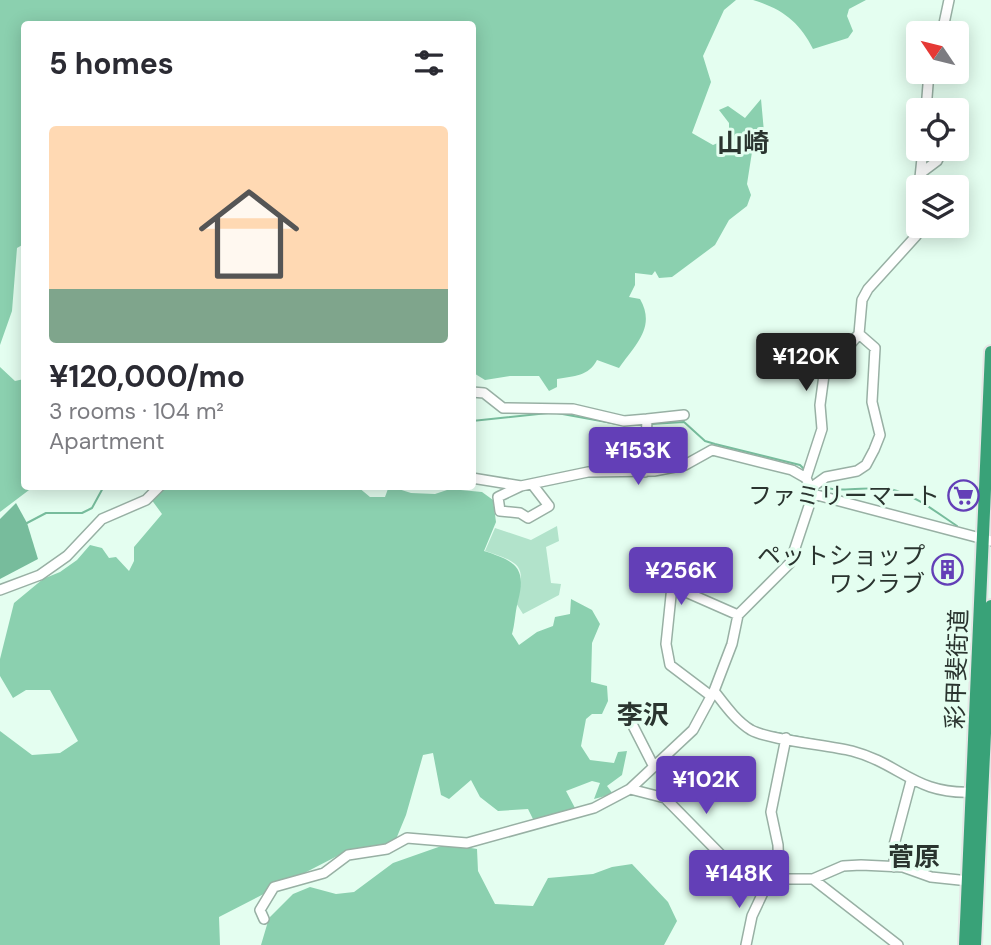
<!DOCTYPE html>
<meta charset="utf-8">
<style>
body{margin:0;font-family:"DM Sans","Noto Sans JP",sans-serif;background:#f2f2f3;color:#2b2b33;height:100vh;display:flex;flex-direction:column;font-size:26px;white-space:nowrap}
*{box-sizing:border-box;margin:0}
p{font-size:23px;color:#7c7c81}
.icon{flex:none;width:38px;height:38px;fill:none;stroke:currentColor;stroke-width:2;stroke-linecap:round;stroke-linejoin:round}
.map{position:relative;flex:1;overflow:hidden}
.panel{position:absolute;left:21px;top:21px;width:455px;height:469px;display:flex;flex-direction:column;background:#fff;border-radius:7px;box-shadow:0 4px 18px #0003}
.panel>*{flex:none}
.needle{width:46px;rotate:305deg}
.fabs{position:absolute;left:906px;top:21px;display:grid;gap:14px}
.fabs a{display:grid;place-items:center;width:63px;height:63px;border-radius:7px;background:#fff;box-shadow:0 4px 18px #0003;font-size:35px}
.price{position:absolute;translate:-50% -60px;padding:0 16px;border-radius:7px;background:#633fb7;color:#fff;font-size:23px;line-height:46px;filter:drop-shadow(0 2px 4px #0008)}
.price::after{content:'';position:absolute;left:50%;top:42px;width:21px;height:16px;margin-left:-10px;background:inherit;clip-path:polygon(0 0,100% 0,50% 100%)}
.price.current{background:#222;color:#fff}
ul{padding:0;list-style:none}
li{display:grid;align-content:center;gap:14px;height:371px;padding:0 28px}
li+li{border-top:2px solid #e1e1e2}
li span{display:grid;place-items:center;height:217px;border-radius:7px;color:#555}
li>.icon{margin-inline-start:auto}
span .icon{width:126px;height:126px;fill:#fffc;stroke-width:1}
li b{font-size:30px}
h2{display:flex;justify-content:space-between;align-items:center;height:84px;padding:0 28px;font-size:30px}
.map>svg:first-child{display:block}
.green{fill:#b2e3cb}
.forest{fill:#8bd0af}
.water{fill:#77bc9c}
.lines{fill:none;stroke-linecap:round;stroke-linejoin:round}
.stream{stroke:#77bc9c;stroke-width:2}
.minor-casing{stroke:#98b0a4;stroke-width:12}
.highway-casing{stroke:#e5e7e6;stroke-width:16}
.minor{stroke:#fff;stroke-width:9}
.highway{stroke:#39a278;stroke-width:12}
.labels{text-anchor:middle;stroke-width:6;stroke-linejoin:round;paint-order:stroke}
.poi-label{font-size:24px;fill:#2a342f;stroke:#e4fef0;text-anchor:end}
.street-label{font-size:24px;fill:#2a342f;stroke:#e4fef0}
.neighbourhood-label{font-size:26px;font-weight:bold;fill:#2a342f;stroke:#e4fef0}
</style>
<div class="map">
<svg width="991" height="945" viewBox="0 0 991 945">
<rect width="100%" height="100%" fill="#e4fef0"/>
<path class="green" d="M557,526L559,541L546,547L551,583L561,584L559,595L523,614L516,603C527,565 521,563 485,551L495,528L531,540Z"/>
<path class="forest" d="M0,0H736L724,10L703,56L711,82L692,133L713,145L729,138V123L719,110L728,106L745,118L761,99L764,132L752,152L747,184L751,195L747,206L729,220L715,245L672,277L659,278L655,271L652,275L635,273V285L629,297L640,299C656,327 636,344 619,368L597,360C589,376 574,376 557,379V387L549,391L539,376H510L485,380L472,372V24H24V244L17,248L12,311L0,345Z
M753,0H866L849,9L847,16L853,31L848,38L813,49C800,22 781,8 753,0Z
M0,367L15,381L24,379V486L33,487L0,512Z
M213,486L358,487L370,497H385L389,486L411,493L435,494L450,489L482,492L493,500L496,522L484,551C515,561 527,567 518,601C515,612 515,624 512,634L519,645L537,632L553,626L555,617L570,614L571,599L592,610L600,624L592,643L591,682L607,686L608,701L602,714H592L586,719L581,746L590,760L614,763L618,752L627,751L622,775L607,786L613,794L594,799L600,783L592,781L566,791L575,808L535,823L528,809L498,811L480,797L471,780L449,799L441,795L433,753L423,755L406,815L394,844L345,852L219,917L220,945H0V731L32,755L60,753L78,741L50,690H26L13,698L0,676V659L14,603L43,579L60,572L77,560L90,545L102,548L109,558L116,557L129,571L134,561V547L162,514L151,499L164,487H194L208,490Z
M447,844L477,849L478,871L495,904L533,906L548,878L593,874L612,867L632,864L668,902L677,921L664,945H261L269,918L293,894L310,887L336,894L354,892L393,863Z"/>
<path class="water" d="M16,503L27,523L38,559L0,579V519Z"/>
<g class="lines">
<path class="stream" d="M557,413L623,425
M472,421L548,413
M650,424L684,422L705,441L715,444L800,465L804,469
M633,425L644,424
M821,485C834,495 872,485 890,489C915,495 936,512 957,526
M27,523L46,513H82L92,508L104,486
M772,732L826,742
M862,750L889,761"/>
<defs>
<path id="minor" d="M942,33L949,0
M926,110L929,72
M921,173L937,161L943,149
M919,187L923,149
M472,392L484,393L503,408L573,409L624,421L647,419L645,472
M647,419L684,415
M806,478L822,429L820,405L824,375L859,334L862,300L868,289L916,236L919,189
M521,486L498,497L500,511L520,513L528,518L549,506L532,484
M812,487L826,477L857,471L866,465L874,450L880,435L872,402L875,348L859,334
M813,494L991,541
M662,562L672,586L738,615
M672,586L666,644L670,665L711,696
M0,590L40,575L67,556L102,519L146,500L160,486
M714,691C725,705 736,721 751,730C769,740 828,745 852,751C901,764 915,795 973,792
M628,716L654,767
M630,789L665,798L723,857L762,879H813L843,866L861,865L903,867L931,877L969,881
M894,867V845L911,781
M779,878L778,845L771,812L786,738
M813,879L898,945
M264,919L260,910L274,887L324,873L348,855L387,849L407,838L467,843L594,808L630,789L693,730L714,691L732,644L738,615L790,563L813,494L806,478L792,470L712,450L685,465L654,471L588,472L521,486L472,478
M746,945L752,916L769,880"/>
<path id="highway" d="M965,945L991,352
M975,945L991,606"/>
</defs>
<use href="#minor" class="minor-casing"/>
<use href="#highway" class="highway-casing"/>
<use href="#minor" class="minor"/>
<use href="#highway" class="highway"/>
</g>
<defs>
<symbol id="supermarket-ring" viewBox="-11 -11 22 22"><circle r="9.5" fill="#e4fef0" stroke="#633fb7" stroke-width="1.5"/><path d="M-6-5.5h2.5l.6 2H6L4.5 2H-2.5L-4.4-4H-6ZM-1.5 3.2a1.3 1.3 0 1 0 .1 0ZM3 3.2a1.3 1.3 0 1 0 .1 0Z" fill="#633fb7"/></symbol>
<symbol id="building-ring" viewBox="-11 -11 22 22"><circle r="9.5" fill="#e4fef0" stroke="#633fb7" stroke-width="1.5"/><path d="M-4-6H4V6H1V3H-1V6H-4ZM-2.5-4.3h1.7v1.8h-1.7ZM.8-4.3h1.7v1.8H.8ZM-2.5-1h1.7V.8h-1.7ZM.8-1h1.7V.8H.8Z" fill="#633fb7"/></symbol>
</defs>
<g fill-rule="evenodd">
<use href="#supermarket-ring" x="946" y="478" width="35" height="35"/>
<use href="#building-ring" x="930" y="552" width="35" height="35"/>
</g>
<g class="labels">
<g class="poi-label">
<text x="940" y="504">ファミリーマート</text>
<text x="925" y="564">ペットショップ<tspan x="925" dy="28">ワンラブ</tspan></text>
</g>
<g class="street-label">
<text transform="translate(957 669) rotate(-88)" y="8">彩甲斐街道</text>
</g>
<g class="neighbourhood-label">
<text x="743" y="152">山崎</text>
<text x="643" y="724">李沢</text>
<text x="914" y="866">菅原</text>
</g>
</g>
</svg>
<div class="fabs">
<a><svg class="needle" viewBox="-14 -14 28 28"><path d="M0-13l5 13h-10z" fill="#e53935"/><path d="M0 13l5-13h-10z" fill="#7c7c81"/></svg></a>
<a><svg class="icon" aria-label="locate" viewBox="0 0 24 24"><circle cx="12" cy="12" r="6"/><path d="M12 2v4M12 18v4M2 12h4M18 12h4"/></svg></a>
<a><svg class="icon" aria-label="layers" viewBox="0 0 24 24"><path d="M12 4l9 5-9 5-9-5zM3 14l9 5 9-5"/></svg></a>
</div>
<b class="price current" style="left:806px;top:393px">¥120K</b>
<b class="price" style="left:638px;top:487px">¥153K</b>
<b class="price" style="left:681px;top:607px">¥256K</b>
<b class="price" style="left:706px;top:816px">¥102K</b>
<b class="price" style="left:739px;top:910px">¥148K</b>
<section class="panel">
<h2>5 homes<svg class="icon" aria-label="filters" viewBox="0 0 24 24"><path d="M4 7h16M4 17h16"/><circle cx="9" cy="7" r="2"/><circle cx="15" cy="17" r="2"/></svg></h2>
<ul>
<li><span style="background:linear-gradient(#ffd9b3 75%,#7fa58c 0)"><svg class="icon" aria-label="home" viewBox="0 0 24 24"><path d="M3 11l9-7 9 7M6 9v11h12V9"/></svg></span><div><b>¥120,000/mo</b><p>3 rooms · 104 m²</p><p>Apartment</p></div></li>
</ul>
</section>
</div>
